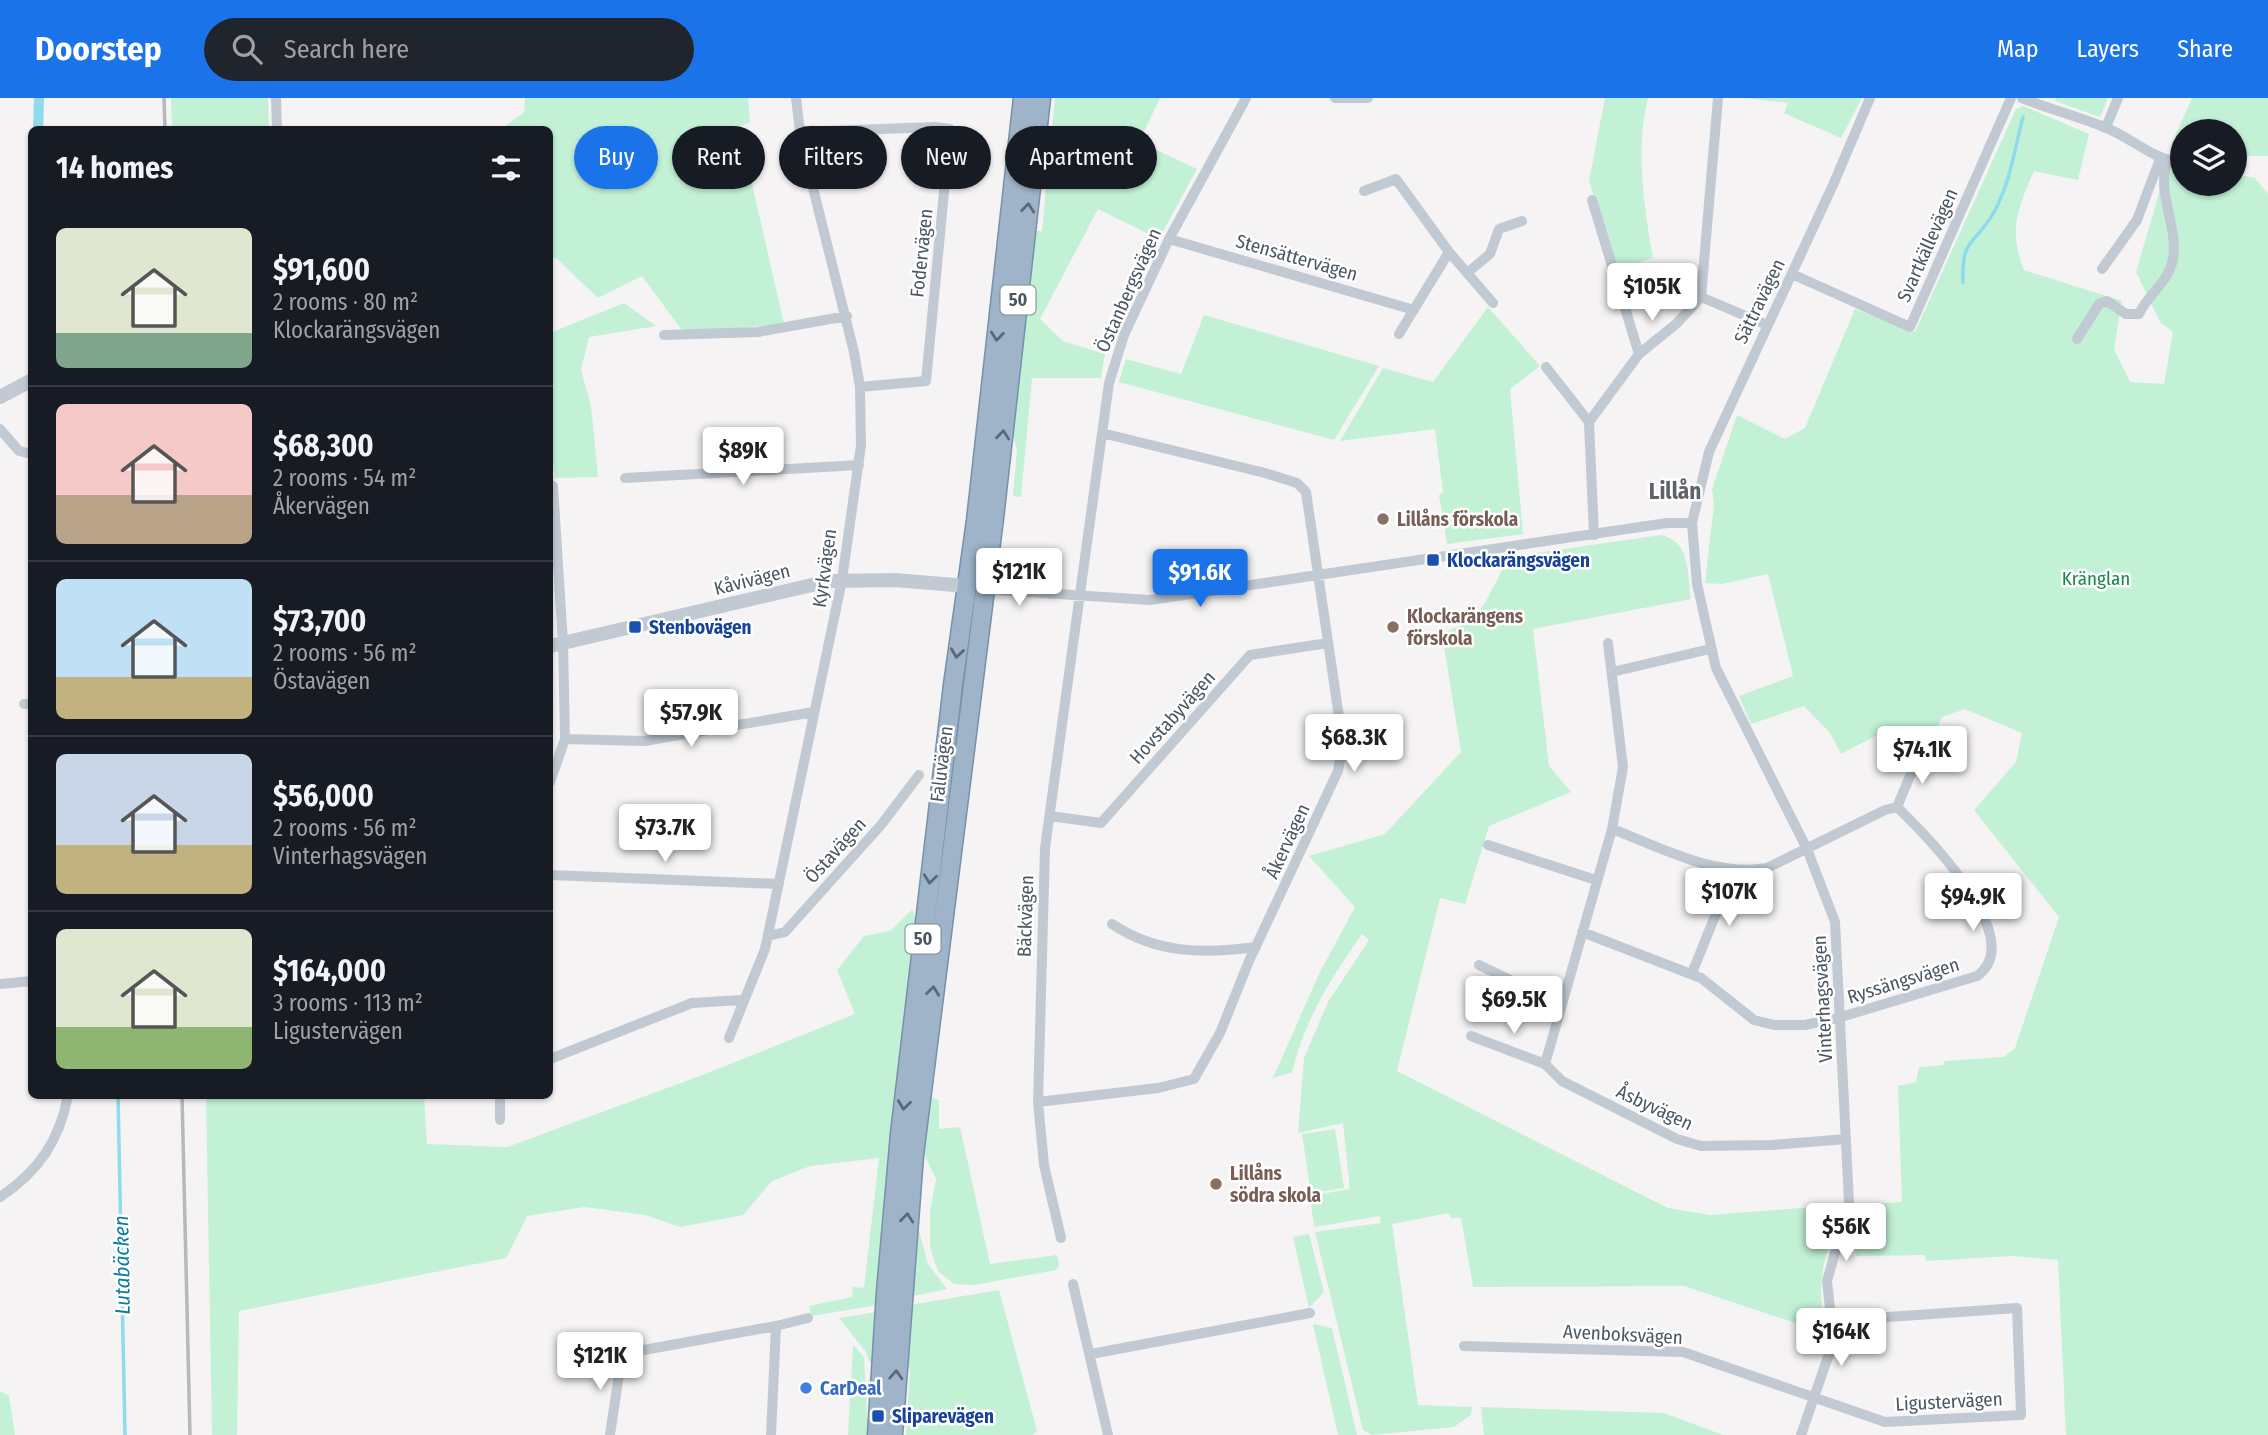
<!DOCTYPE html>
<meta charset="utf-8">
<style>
body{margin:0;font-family:"Fira Sans Condensed",sans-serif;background:#20242c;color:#f1f3f6;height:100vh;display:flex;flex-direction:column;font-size:26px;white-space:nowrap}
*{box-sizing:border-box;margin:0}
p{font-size:23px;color:#9ea1a6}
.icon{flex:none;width:38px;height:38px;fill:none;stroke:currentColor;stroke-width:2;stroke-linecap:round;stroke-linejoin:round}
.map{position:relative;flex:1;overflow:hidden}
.details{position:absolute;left:28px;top:28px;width:525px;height:973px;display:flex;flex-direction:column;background:#171b24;border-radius:10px;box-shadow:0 2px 5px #0004}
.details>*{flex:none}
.top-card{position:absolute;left:574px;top:28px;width:665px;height:63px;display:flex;gap:14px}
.fabs{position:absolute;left:2170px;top:21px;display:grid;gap:14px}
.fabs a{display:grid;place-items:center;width:77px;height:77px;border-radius:50%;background:#171b24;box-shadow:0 2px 5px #0004;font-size:35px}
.price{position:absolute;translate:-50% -60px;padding:0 16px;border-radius:7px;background:#fff;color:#222;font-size:23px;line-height:46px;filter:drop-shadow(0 2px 4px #0008)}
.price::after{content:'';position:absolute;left:50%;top:42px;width:21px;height:16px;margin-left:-10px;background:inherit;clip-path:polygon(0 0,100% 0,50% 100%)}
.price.selected{background:#1a73e8;color:#fff}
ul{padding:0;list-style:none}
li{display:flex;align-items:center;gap:21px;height:175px;padding:0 28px}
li+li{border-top:2px solid #363941}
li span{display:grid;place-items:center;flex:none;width:196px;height:140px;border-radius:10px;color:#555}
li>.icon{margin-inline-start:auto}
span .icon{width:84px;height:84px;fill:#fffc;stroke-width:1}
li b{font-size:30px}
h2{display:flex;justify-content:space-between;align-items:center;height:84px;padding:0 28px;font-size:30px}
.tag{padding:0 24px;border-radius:32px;background:#171b24;box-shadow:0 2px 5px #0004;font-size:24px;line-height:63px}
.tag.selected{background:#1a73e8;color:#fff}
header{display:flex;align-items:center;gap:42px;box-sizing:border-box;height:98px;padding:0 35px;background:#1a73e8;color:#fff}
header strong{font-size:33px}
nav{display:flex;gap:38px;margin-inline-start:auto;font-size:24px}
.search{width:490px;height:63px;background:#20242c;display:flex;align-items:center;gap:18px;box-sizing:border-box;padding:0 24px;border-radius:38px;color:#9ea1a6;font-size:26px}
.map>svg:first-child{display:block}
.green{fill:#c3f1d5}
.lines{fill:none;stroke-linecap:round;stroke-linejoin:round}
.stream{stroke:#90daee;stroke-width:3.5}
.canal{stroke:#90daee;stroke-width:10}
.trunk-casing{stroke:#7690ad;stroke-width:21}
.minor{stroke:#c1cad2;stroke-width:10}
.tertiary{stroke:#c1cad2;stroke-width:14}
.trunk{stroke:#9fb4c9;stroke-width:18}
.rail{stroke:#b5b8bd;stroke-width:3.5}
.oneway{stroke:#5b6976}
.education-dot{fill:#8d6e63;stroke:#fff;stroke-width:2.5}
.transit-dot{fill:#1a4fb4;stroke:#fff;stroke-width:2.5}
.shop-dot{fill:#3f7fe0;stroke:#fff;stroke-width:2.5}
.labels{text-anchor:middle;stroke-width:5;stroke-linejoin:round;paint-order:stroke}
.shield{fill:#fff;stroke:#808990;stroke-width:2}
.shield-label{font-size:18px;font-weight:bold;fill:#4a5661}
.street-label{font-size:19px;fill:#4a5661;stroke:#fff}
.education-label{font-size:19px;font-weight:bold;fill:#785e54;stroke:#fff;text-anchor:start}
.transit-label{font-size:19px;font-weight:bold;fill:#164399;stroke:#fff;text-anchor:start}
.park-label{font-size:19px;fill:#17864f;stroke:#fff}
.shop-label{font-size:19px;font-weight:bold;fill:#366cbe;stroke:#fff;text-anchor:start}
.water-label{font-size:21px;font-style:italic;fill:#0c7c9b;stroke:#fff}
.quarter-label{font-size:23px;font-weight:bold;fill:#5f6368;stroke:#fff}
</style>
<header>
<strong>Doorstep</strong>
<div class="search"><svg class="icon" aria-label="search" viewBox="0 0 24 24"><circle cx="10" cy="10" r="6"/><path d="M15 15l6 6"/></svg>Search here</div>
<nav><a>Map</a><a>Layers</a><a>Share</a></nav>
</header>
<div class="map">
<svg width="2268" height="1337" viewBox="0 0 2268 1337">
<rect width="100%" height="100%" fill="#f5f3f3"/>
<path class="green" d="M171,0H268L269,31H172Z
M525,0H748L750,24L739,29L784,226L684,235L642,178L598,200L556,160H550V32H500L524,14Z
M1055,0H1160L1139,44L1197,71L1159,141L1098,111L1040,221L1063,243L1105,256L1101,280H1032L1021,399L1013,398L1017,352L1012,335L1036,133H1042Z
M1605,0H1648C1635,51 1644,109 1653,160L1616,171L1589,83Z
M1745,0H1862L1841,40L1784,15L1788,5Z
M2056,0H2108L2100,19L2055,3Z
M2192,0H2268V58H2235V33H2182V51L2170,49Z
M2023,8L2089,36L2078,82L2034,73C2018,109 2008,133 2024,172L2122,203L2114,251L2130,284L2164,286L2173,234L2160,224L2136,174L2169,61L2182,64V86H2235V76L2255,80L2268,96V1337H2066L2058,1162L2013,1158L1926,1163L1925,1157L1856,1158L1860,1106L1902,1104L1898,988L1916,984L1919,969L1943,967L1945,963L2004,959L2015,950L2059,819L1974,712L2016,664L2022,635L1965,611L1942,619L1926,659L1877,637L1841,656L1830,635L1804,608L1751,626L1739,598L1793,578L1768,476L1722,486L1705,485L1714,407L1712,391L1737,317L1785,341L1805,330L1855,211L1915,234L2016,11Z
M624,205L656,228L589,239L581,272L591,308L598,379L555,380L550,340V235Z
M1488,209L1540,268L1510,291L1523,436L1447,446L1439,397L1443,394L1435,331L1340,343L1383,270L1433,284Z
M1204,217L1379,268L1334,342L1119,284L1126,261L1181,276Z
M1661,437C1691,444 1687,475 1691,501L1533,531L1549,668L1571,694L1489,728L1465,806L1440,800L1397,973L1668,1110L1710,1117L1842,1107C1828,1148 1812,1188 1827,1230L1825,1235L1684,1188L1473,1189L1461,1120H1451L1449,1115L1392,1126L1418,1307L1472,1309L1471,1317L1454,1329L1372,1337L1363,1332L1315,1134L1381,1125L1380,1118L1314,1129L1310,1098L1350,1091L1343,1025L1298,1035L1304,960L1328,904L1369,842L1362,836C1332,878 1304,923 1292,974L1273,980L1319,876L1355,809L1309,758L1385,736L1461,654L1442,535L1470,524L1485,505L1509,459Z
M912,812L916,821L877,1207L811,1218L809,1208L852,1199L853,1189L864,1190L879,1060L810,1068L772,1083L743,1117L680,1129L645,1117L585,1109L527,1118L506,1160L239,1213L237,1337H212L206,998H424L427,1046L507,1049L705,976L855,916L837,872L864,838L890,833Z
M930,999L939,1002V1031L960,1029L990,1166L1057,1157L1059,1167L1056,1172L974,1187L954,1186L938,1173L930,1150V1114L936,1081L923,1054Z
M1335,1031L1344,1090L1311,1095L1302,1036Z
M918,1129L928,1166L947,1191L909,1199Z
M1309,1136L1324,1194L1309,1210L1293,1139Z
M999,1192L1037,1333L1032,1337H906L910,1271L904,1269L909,1207Z
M876,1214L873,1265H870L865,1253L839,1220Z
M1313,1226L1332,1230L1357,1337H1338Z
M853,1247L864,1259L868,1337H848Z
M0,1293L9,1298L15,1337H0Z
M1481,1309L1664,1315L1723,1337H1484Z"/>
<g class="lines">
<path class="stream" d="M1963,185C1961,138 1975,148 1994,114C2010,86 2015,49 2023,19
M118,998L125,1337"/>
<path class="canal" d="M38,32L39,0"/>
<defs>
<path id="trunk" d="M877,1337L886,1194L900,1036L953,587L976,423L1023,0
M893,1337L914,1057L994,420L1041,0"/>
</defs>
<use href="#trunk" class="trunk-casing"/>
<path class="minor" d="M276,0L277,32
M1335,0H1368
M2022,0C2049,11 2077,18 2104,29C2133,40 2149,60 2182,65
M2106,29L2118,0
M801,42L826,33L935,29L950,31L926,283L860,289
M1364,93L1396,81L1449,154L1493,205
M1592,102L1639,256
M1169,141L1414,212
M2102,171L2137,122L2160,61
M1467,175L1490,156L1499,131L1522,123
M1792,176L1910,229L2011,0
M1701,199L1767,227
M1399,236L1449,154
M664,237L758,234L847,218
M2077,241L2099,206L2107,203L2126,216H2139C2149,194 2168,186 2173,161C2179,130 2155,93 2168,63
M1546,269L1589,324
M0,331L19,353L32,356
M625,380L859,367
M1594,437L1589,324L1639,256L1676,226L1701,199L1718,0
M983,491L1150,502L1667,425H1692
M1608,545L1623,669L1612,731L1545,966L1562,983L1677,1041L1701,1048L1772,1047L1846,1041
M1612,574L1710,551
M24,606H32
M565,641L644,643L814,614
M550,684L565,641L563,545L553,388
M1897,709L1913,671L1923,657
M1050,718L1101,725L1250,557L1328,545
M1488,747L1596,782
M550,777L779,786
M1112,826C1157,856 1205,856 1256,849
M1582,834L1701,880L1754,922L1774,927H1805L1841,919L1977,878C2029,841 1926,737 1897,709L1885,712L1767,770C1716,780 1658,748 1612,731
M768,838L785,834L881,727L919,677
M1479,867L1560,906
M1692,875L1734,771
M0,886L32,883
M1471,938L1545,966
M729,940L765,851L842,482L861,347L860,289L854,254L801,42L796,0
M550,961L692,905L742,902
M500,998V1022
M1038,1004L1158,990L1194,981L1220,935L1249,863L1338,673L1342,649L1339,619L1306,394L1297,385L1265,375L1102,335
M0,1099C39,1073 59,1043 68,998
M1061,1140L1044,1067L1038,1004L1045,750L1109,285L1124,237L1169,141L1246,0
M1073,1186L1108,1337
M1838,1230L1831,1220L1827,1183L1849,1105L1835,824L1807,751L1716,570L1697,486L1692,425L1709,354L1833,87L1870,0
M1464,1248L1683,1254L1885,1324L2021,1317L2017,1210L1845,1222L1838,1230L1801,1337
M1091,1256L1310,1215
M610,1337L622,1256L776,1228L808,1220
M771,1337L776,1228"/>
<path class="tertiary" d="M0,299L32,282
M550,548L829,483L895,482L967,488"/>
<use href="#trunk" class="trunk"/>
<path class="rail" d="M164,0L165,32
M182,998L190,1337"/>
</g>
<defs><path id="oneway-chevron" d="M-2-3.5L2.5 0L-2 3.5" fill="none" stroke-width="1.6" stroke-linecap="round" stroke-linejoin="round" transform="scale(1.75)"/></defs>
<g class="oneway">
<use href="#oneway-chevron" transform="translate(1028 110) rotate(-84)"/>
<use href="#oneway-chevron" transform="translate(997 238) rotate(96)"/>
<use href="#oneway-chevron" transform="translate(1003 337) rotate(-84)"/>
<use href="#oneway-chevron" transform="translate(957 555) rotate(98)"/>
<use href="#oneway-chevron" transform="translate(930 781) rotate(97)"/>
<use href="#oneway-chevron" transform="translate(933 893) rotate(-83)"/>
<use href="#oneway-chevron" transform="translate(904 1007) rotate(97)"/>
<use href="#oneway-chevron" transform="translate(907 1120) rotate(-84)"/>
<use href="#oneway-chevron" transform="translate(896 1277) rotate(-87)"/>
</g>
<g class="education-dot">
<circle cx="1383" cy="421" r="7"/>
<circle cx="1393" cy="529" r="7"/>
<circle cx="1216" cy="1086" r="7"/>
</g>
<g class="transit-dot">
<rect x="1426" y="455" width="14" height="14" rx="3.5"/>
<rect x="628" y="522" width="14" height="14" rx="3.5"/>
<rect x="871" y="1311" width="14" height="14" rx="3.5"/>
</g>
<circle class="shop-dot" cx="806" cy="1290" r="7"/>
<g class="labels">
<g class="shield">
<rect x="1000.5" y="187.5" width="35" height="29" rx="5"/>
<rect x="905.5" y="826.5" width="35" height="29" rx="5"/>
</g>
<g class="shield-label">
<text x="1018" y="208">50</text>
<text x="923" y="847">50</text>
</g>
<g class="street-label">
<text transform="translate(1927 147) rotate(-66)" y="7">Svartkällevägen</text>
<text transform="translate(921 155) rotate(-84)" y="7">Fodervägen</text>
<text transform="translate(1297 159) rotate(16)" y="7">Stensättervägen</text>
<text transform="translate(1128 192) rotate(-66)" y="7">Östanbergsvägen</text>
<text transform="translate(1759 203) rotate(-64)" y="7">Sättravägen</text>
<text transform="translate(824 470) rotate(-82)" y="7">Kyrkvägen</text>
<text transform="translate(752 481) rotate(-14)" y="7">Kåvivägen</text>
<text transform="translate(1172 619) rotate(-48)" y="7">Hovstabyvägen</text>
<text transform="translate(941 666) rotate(-83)" y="7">Faluvägen</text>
<text transform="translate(1287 743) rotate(-65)" y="7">Åkervägen</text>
<text transform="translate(835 752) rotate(-48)" y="7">Östavägen</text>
<text transform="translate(1025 818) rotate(-88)" y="7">Bäckvägen</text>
<text transform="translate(1903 882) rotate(-17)" y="7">Ryssängsvägen</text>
<text transform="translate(1822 901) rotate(-93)" y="7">Vinterhagsvägen</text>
<text transform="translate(1655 1009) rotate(25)" y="7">Åsbyvägen</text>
<text transform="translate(1623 1236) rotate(3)" y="7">Avenboksvägen</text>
<text transform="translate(1949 1303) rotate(-3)" y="7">Ligustervägen</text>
</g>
<g class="education-label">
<text x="1397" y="428">Lillåns förskola</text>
<text x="1407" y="525">Klockarängens<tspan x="1407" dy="22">förskola</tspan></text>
<text x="1230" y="1082">Lillåns<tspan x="1230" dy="22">södra skola</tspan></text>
</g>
<g class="transit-label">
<text x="1447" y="469">Klockarängsvägen</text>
<text x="649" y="536">Stenbovägen</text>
<text x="892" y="1325">Sliparevägen</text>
</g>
<g class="park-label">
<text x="2096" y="487">Kränglan</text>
</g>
<g class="shop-label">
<text x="820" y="1297">CarDeal</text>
</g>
<g class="water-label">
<text transform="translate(122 1167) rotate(-91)" y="7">Lutabäcken</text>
</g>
<g class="quarter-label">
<text x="1675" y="401">Lillån</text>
</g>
</g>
</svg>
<div class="fabs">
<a><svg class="icon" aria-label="layers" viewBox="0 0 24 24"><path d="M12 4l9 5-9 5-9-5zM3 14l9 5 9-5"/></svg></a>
</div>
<b class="price" style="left:1652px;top:225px">$105K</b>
<b class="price" style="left:743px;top:389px">$89K</b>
<b class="price" style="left:1019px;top:510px">$121K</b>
<b class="price selected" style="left:1200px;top:511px">$91.6K</b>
<b class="price" style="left:691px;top:651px">$57.9K</b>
<b class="price" style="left:1354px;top:676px">$68.3K</b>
<b class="price" style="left:1922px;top:688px">$74.1K</b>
<b class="price" style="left:665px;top:766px">$73.7K</b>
<b class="price" style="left:1729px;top:830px">$107K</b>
<b class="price" style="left:1973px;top:835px">$94.9K</b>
<b class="price" style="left:1514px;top:938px">$69.5K</b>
<b class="price" style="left:1846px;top:1165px">$56K</b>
<b class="price" style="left:1841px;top:1270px">$164K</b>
<b class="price" style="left:600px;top:1294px">$121K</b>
<div class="top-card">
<a class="tag selected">Buy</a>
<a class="tag">Rent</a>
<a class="tag">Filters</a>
<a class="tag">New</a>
<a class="tag">Apartment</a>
</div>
<section class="details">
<h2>14 homes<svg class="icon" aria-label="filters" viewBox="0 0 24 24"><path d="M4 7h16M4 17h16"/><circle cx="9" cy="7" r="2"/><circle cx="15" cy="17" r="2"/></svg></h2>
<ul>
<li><span style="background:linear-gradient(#dfe7d0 75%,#7fa58c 0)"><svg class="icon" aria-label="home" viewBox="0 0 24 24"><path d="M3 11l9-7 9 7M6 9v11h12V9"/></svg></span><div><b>$91,600</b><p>2 rooms · 80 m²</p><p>Klockarängsvägen</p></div></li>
<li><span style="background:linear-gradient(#f6c9c9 65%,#b9a48a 0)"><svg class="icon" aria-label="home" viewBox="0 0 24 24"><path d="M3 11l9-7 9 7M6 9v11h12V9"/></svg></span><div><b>$68,300</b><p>2 rooms · 54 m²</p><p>Åkervägen</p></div></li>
<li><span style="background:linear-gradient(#bfe0f5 70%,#c2b280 0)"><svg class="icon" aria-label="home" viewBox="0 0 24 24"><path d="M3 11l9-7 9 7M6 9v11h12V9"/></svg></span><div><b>$73,700</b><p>2 rooms · 56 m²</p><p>Östavägen</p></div></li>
<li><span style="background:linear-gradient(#c9d6e8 65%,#c2b280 0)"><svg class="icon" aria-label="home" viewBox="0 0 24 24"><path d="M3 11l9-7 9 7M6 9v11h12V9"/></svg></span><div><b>$56,000</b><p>2 rooms · 56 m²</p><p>Vinterhagsvägen</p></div></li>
<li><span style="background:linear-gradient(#dfe7d0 70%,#8fb573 0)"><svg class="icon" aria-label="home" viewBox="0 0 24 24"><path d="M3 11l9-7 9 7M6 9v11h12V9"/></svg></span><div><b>$164,000</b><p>3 rooms · 113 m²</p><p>Ligustervägen</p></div></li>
</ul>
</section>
</div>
